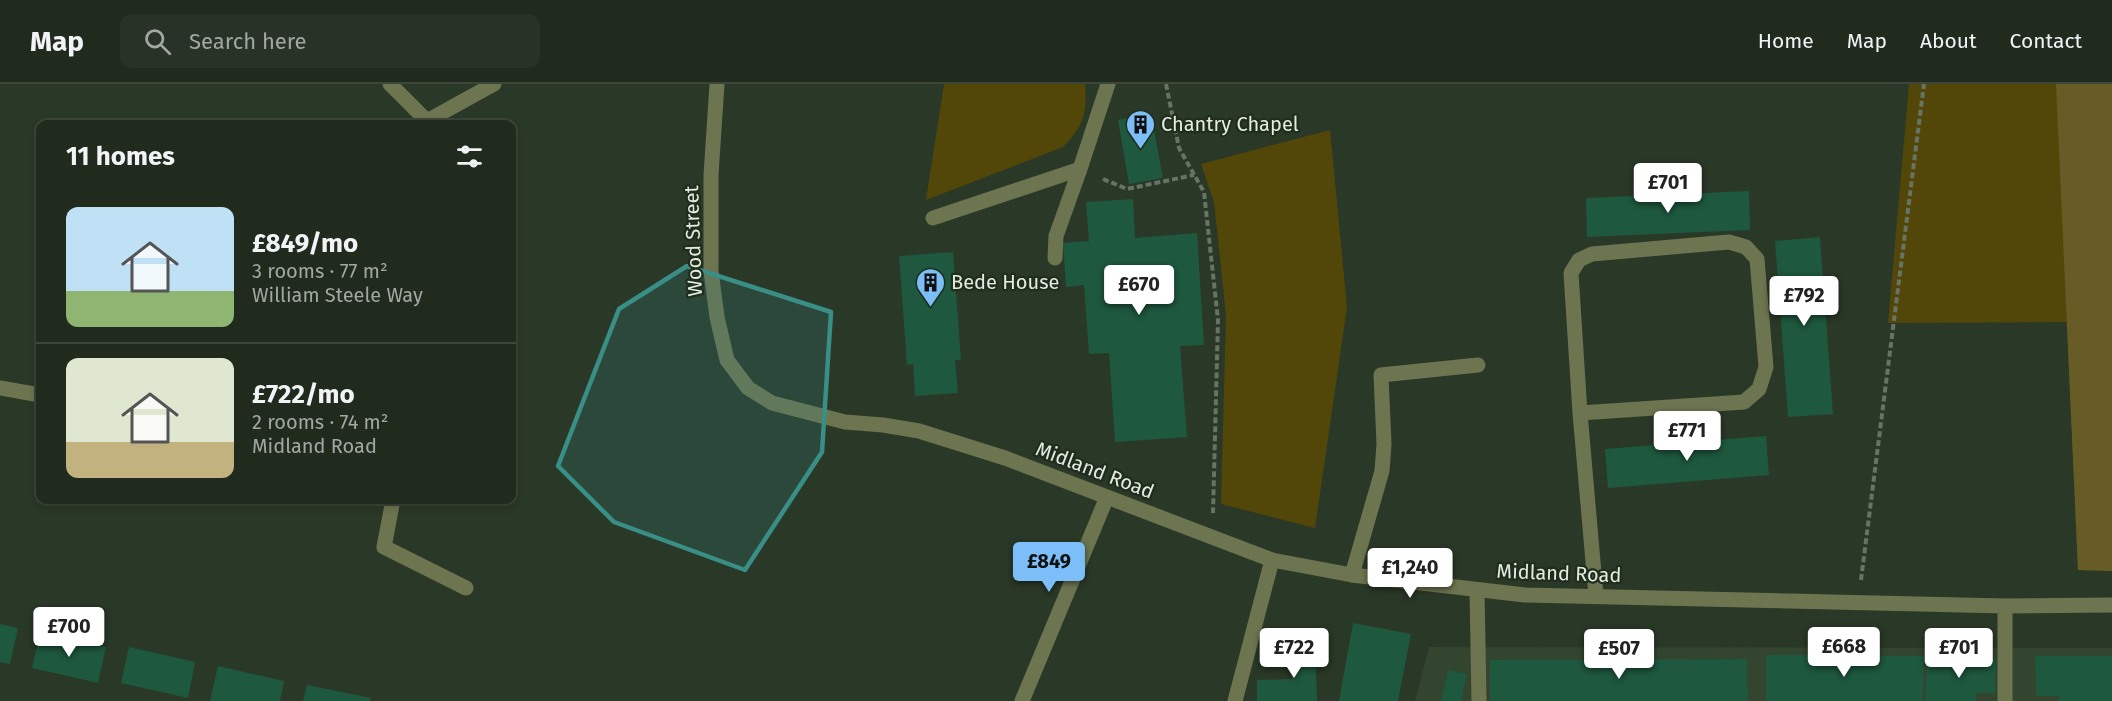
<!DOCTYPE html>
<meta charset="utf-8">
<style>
body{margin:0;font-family:"Fira Sans",sans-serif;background:#283226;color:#f1f3f6;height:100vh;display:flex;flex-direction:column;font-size:22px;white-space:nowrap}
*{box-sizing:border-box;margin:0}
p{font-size:20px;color:#a2a7a4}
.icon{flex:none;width:33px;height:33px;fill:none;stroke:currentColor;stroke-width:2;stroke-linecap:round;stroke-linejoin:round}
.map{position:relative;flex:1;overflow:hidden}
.details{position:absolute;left:36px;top:36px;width:480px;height:384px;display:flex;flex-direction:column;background:#202a1d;border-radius:12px;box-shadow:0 3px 9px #0003,0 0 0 2px #3d463b}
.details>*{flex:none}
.price{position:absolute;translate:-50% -51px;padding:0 14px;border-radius:6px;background:#fff;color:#222;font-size:20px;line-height:39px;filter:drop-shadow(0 2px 3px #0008)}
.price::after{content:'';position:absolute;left:50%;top:36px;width:18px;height:14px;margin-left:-9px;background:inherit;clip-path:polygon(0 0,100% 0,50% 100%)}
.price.on{background:#7bbef8;color:#111}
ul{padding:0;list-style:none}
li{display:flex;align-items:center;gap:18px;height:150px;padding:0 30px}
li+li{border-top:2px solid #3d463b}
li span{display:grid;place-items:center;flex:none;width:168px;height:120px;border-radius:12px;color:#555}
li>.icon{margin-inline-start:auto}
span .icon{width:72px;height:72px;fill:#fffc;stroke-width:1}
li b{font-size:26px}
h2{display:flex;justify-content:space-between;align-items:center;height:72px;padding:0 30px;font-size:26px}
header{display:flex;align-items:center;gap:36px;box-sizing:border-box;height:84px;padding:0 30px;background:#202a1d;border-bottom:2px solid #3d463b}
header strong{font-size:28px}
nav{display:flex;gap:33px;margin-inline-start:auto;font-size:21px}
.search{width:420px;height:54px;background:#283226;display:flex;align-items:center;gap:15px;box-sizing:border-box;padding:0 21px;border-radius:12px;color:#a2a7a4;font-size:22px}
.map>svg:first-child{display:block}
.built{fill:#33452f}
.green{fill:#524708}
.forest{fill:#675c26}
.building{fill:#1e583e}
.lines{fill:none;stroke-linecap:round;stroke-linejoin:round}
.path{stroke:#677364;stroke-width:4;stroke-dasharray:6 3;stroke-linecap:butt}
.lane{stroke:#6c754f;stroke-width:15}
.street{stroke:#6c754f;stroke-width:15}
.marked{fill:#398e85;fill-opacity:0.2;stroke:#398e85;stroke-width:4.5;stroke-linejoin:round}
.labels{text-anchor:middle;stroke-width:4.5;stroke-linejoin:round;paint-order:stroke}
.poi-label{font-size:20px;fill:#e3ece1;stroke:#202d1d;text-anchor:start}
.street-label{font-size:20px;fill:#e3ece1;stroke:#202d1d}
</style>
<header>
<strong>Map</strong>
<div class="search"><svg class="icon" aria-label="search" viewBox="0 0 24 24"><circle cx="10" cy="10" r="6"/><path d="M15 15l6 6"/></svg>Search here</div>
<nav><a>Home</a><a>Map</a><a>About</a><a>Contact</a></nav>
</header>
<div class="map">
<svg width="2112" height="617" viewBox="0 0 2112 617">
<rect width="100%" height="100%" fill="#2a3827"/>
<path class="built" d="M1429,563L2112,564V617H1415Z"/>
<path class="green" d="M944,0H1085C1087,31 1084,41 1063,63L926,116Z
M1909,0H2112V487L2078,486L2067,238L1888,239Z
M1330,46L1347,223L1315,444L1221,420L1226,231L1214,118L1201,80Z"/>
<path class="forest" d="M2056,0H2112V487L2078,486Z"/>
<path class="building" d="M1151,30L1163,94L1129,100L1118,36Z
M1749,107L1750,146L1587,153L1586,114Z
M1133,115L1135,154L1197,149L1204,261L1180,262L1187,353L1115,358L1109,269L1089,270L1084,201L1066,203L1063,159L1089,157L1086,118Z
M1820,153L1833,330L1788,333L1775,157Z
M953,168L961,276H955L958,309L915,312L913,280L907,281L899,172Z
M1766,352L1769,391L1608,404L1605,365Z
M1353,539L1411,550L1398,617H1339Z
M0,540L18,544L10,580L0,578Z
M40,548L106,563L98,599L32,584Z
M1291,560H1315L1317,617H1257V596L1292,595Z
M129,563L195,578L188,614L121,599Z
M1766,571L1924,572L1923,617H1766Z
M2035,572H2112V617H2059V612H2036Z
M1927,573L1996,575L1995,609H1976V617H1925Z
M1747,575L1748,617H1490V576Z
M218,582L284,597L280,617H210Z
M1448,586L1467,590L1461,617H1441Z
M307,601L371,614L370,617H303Z"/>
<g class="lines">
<path class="path" d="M1166,0L1179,64L1204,108L1218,236L1213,429
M1103,95L1127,105L1194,91
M1861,496L1924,0"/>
<path class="lane" d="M933,134L1080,85L1108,0
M1055,174L1056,152L1080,85
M1580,329L1744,318L1759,305L1766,283L1757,175L1746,163L1729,158L1592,170L1579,176L1571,189L1580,329L1596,512
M1352,491L1382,387L1384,360L1381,291L1478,281
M1477,506L1479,617
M1235,617L1272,476"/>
<path class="street" d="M390,0L427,37
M717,0L711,91V187L717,233L727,276L748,304L772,319L845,338L883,341L919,347L1005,374L1272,476L1352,491L1525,511L2005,522L2112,521
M425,40L427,37L494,0
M0,304L40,311
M393,416L384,463L466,504
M2005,522V617
M1022,617L1107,413"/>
</g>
<path class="marked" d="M687,182L831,228L822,368L745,486L614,438L558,382L619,225Z"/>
<defs>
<symbol id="building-pin" viewBox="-11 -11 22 30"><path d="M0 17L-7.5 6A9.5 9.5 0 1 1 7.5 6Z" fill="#7bbef8" stroke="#202d1d"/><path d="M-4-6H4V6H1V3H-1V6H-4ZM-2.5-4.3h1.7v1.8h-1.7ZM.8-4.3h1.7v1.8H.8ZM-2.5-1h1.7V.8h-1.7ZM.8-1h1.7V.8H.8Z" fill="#111"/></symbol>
</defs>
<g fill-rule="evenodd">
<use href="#building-pin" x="1124" y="24" width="33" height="45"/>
<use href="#building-pin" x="914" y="182" width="33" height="45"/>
</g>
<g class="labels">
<g class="poi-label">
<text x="1161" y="47">Chantry Chapel</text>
<text x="951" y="205">Bede House</text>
</g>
<g class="street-label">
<text transform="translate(693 157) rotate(-92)" y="7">Wood Street</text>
<text transform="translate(1095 386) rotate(21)" y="7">Midland Road</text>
<text transform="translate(1559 489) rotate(2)" y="7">Midland Road</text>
</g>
</g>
</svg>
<b class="price" style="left:1668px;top:130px">£701</b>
<b class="price" style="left:1139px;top:232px">£670</b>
<b class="price" style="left:1804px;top:243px">£792</b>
<b class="price" style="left:1687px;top:378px">£771</b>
<b class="price on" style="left:1049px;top:509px">£849</b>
<b class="price" style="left:1410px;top:515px">£1,240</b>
<b class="price" style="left:69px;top:574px">£700</b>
<b class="price" style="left:1844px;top:594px">£668</b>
<b class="price" style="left:1294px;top:595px">£722</b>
<b class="price" style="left:1959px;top:595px">£701</b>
<b class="price" style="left:1619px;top:596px">£507</b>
<section class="details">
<h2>11 homes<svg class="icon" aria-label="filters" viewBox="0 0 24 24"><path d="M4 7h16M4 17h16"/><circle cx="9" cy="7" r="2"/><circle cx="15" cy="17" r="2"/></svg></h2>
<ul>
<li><span style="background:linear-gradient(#bfe0f5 70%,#8fb573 0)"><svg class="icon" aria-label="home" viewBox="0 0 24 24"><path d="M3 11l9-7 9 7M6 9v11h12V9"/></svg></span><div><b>£849/mo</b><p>3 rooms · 77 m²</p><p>William Steele Way</p></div></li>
<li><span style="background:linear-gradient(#dfe7d0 70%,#c2b280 0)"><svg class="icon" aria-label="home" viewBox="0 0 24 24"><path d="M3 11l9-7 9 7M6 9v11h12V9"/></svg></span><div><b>£722/mo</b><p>2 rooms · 74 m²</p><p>Midland Road</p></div></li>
</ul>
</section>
</div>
